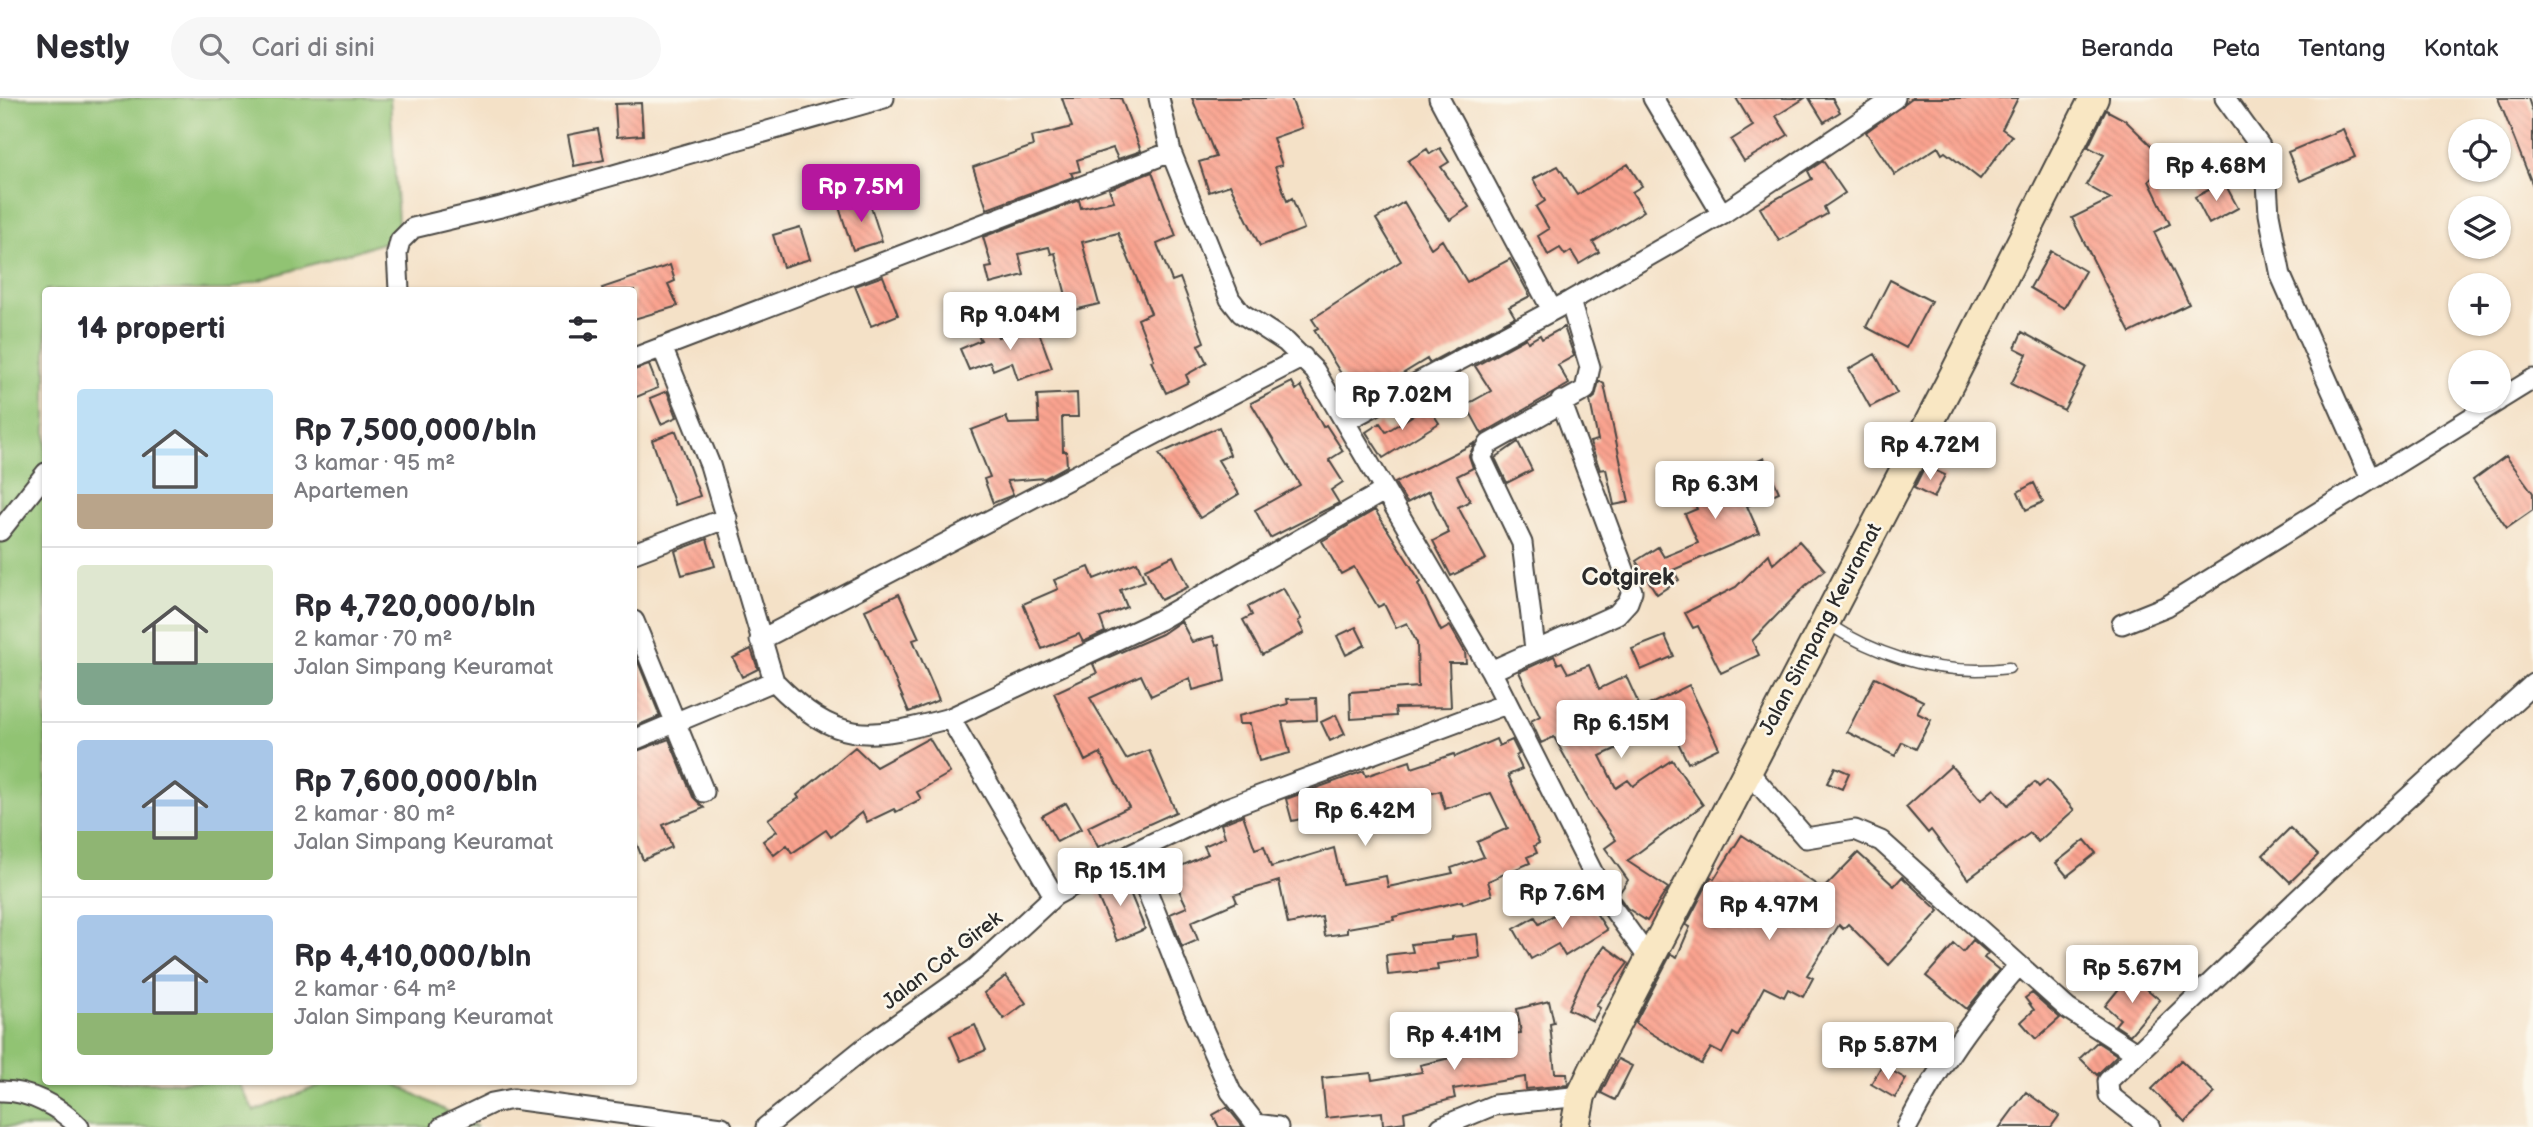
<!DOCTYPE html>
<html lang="id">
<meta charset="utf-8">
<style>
body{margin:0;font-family:"Balsamiq Sans",sans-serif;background:#f7f7f7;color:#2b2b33;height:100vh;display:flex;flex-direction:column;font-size:26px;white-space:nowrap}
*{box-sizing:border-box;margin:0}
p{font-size:23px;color:#7c7c81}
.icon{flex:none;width:38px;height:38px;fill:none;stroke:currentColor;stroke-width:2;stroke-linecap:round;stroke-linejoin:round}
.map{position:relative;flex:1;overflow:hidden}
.details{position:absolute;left:42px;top:189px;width:595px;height:798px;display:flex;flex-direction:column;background:#fff;border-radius:7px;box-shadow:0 2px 5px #0004}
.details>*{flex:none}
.controls{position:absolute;left:2448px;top:21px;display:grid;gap:14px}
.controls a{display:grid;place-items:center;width:63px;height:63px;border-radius:50%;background:#fff;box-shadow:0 2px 5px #0004;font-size:35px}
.price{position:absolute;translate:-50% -60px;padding:0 16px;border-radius:7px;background:#fff;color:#222;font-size:23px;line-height:46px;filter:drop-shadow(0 2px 4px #0008)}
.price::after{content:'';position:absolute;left:50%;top:42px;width:21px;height:16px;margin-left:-10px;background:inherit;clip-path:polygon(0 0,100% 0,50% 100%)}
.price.on{background:#b5179e;color:#fff}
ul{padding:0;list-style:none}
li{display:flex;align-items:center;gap:21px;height:175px;padding:0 35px}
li+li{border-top:2px solid #e1e1e2}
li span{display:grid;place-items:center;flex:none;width:196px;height:140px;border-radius:7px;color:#555}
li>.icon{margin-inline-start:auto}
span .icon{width:84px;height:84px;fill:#fffc;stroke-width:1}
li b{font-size:30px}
h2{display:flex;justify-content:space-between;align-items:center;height:84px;padding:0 35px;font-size:30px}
header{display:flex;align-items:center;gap:42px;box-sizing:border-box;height:98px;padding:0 35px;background:#fff;border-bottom:2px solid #e1e1e2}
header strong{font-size:33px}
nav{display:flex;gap:38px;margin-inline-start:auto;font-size:24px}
.search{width:490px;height:63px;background:#f7f7f7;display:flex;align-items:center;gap:18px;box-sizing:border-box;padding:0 24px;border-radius:38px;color:#7c7c81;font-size:26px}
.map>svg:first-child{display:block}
.green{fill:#91c373;stroke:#5e774f;stroke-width:2}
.building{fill:url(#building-back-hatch)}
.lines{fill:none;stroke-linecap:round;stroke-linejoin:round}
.service-casing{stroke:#494642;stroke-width:13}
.minor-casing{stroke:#494642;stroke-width:23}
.secondary-casing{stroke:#494642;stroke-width:32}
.service{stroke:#fff;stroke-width:10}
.minor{stroke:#fff;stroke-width:19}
.secondary{stroke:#f9e7c3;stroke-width:28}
.labels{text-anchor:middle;stroke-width:5;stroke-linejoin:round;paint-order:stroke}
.street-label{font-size:21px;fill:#2b2b2b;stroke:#fbf7ec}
.quarter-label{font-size:24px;font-weight:bold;fill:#2b2b2b;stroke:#fbf7ec}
</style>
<header>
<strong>Nestly</strong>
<div class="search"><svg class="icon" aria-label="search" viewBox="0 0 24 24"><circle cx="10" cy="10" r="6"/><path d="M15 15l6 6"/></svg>Cari di sini</div>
<nav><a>Beranda</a><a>Peta</a><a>Tentang</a><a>Kontak</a></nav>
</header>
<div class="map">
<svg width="2533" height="1029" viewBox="0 0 2533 1029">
<defs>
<pattern id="building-back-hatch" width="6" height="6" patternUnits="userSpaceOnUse" patternTransform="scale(1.75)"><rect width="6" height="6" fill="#faa38f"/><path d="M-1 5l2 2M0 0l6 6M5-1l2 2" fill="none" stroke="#d68c7c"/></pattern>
</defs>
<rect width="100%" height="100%" fill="#fbf7ec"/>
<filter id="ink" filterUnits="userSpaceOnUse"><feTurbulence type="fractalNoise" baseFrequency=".0143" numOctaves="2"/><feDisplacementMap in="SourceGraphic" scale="14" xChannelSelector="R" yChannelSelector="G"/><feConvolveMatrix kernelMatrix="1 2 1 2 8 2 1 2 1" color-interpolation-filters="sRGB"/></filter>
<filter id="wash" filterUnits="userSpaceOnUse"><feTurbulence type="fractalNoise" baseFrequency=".00686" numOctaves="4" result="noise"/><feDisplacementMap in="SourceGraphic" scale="28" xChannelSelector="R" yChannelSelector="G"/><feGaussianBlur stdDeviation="1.57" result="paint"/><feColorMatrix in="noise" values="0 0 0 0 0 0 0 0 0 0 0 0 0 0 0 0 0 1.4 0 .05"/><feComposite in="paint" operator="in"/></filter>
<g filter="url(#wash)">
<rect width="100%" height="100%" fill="#f4e1c7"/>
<path class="green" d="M0,0H390L399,140L227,192H46V984H238L254,1013L329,984H392L477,1029H0Z"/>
<g id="blocks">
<path class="building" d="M1062,0H1121L1141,53L1118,61L1113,50L1077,62L1080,73L1071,75L1073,79L987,111L973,69L1033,48L1031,39L1072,29Z
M1192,0H1291L1302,30L1273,40L1282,67L1275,69L1287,103L1292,100L1304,131L1260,148L1230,87L1209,94L1199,64L1216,59Z
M1736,0H1805L1776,18L1788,37L1744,63L1731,42L1753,28Z
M1809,0H1832L1840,14L1824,24Z
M1912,0H2018L2002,31L2012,38L1980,81L1945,54L1942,56L1938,49L1895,77L1866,34Z
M2498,0H2528L2533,15V88Z
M641,5L643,37L617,39L615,6Z
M2106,12L2125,22L2168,64L2149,83L2170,126L2154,134L2189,206L2130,235L2072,120L2111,101L2086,87L2104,57L2088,49Z
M598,31L604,62L574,68L568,37Z
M2343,31L2355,59L2300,83L2288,54Z
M1440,50L1449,64L1441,69L1469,109L1450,122L1408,63L1427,51L1430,56Z
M1823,63L1845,95L1824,109L1827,116L1779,143L1760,110L1812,81L1808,73Z
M1628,66L1642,88L1632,94L1644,113L1593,144L1599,154L1579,166L1571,153L1565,157L1560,150L1548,157L1538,138L1549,131L1536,109L1545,103L1533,81L1558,68L1577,97Z
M1152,74L1176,138L1157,146L1172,183L1180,180L1204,244L1198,247L1207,265L1186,277L1189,284L1166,295L1151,263L1154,262L1138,221L1151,215L1118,135L1082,144L1099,206L1070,213L1055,155L1051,156L1049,149L1019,156L1024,177L990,186L986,170L992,169L983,139L1079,102L1081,110L1114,103L1109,91Z
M2224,84L2238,110L2209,126L2195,99Z
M868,100L882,143L853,152L839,109Z
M1404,104L1431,150L1442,142L1467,184L1510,161L1530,198L1509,209L1515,219L1429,265L1427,261L1358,303L1314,232L1318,230L1312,221L1401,163L1376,121Z
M800,129L810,161L783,169L773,137Z
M2051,153L2085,173L2064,210L2030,190Z
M670,167L675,183L668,186L678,208L634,221V192H603L602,190Z
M883,178L898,217L871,228L855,188Z
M1890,182L1931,203L1906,250L1866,229Z
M1036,226L1052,270L1018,282L1012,264L993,272L990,264L969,272L960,251L981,242L978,237L994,230L998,239Z
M1564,229L1574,258L1558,267L1569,286L1482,336L1466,307L1491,293L1475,268L1526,240L1528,244L1540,237L1542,241Z
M2022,234L2086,269L2064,312L2011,286L2027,256L2015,250Z
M1875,256L1897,295L1870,309L1849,271Z
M649,267L658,290L634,300V272Z
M1599,283L1604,286L1629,404L1614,407L1606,371L1600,372L1590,344L1598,342L1590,303L1595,299Z
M1292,284L1296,292L1301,288L1323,329L1326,327L1343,353L1329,362L1343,384L1331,392L1339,405L1270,440L1255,412L1300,387L1251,305Z
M667,293L677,319L661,326L650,300Z
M1077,295L1078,319H1062L1063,353H1066L1067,368L1045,380L1007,383L1013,397L993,405L984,381L990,379L971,332L1006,319L1009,326L1039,325L1037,297Z
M1428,308L1439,325L1383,360L1366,334L1380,325L1386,334Z
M1219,329L1230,357L1218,362L1239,396L1200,420L1159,356Z
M676,333L700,398L675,407L652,342Z
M1518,344L1532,372L1507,385L1495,360Z
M1475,345L1469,358L1473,370L1457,378L1470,403L1458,409L1486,461L1451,478L1433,443L1449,435L1429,393L1407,405L1395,385Z
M2506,358L2533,395V412L2507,430L2473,382Z
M1764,360L1779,394L1747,408L1759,435L1673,472L1679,482L1657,496L1636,463L1658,449L1664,459L1698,445L1685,416L1697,411L1690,395Z
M1925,368L1945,377L1934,400L1914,390Z
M2034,385L2043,404L2026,412L2018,394Z
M1375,412L1421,484L1418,486L1441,533L1450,528L1465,554L1466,565H1449L1451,609L1395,610L1396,618L1351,621L1350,594L1418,589L1417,545L1407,525L1396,530L1384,506L1378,509L1354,469L1341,476L1322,443Z
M707,441L715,468L682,477L675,453Z
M1799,443L1825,472L1805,488L1752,543L1759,557L1721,575L1698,528L1693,530L1685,515L1736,489L1769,456L1773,466Z
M1173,458L1188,489L1161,502L1145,471Z
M1137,464L1145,483L1120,492L1127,509L1100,520L1105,534L1083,544L1079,536L1042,551L1023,506L1058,491L1054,482L1089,469L1094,481Z
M1283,490L1301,521L1298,523L1304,535L1262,557L1243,522L1252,517L1248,509Z
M899,496L919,540L913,542L939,602L909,614L865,512Z
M1181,523L1192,544L1213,538L1216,547L1219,546L1225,583L1193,592L1190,580L1151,598L1141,577L1090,600L1126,661L1149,652L1176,714L1098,749L1088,729L1129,709L1100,655L1085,663L1054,595L1097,575L1093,566L1162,536Z
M1356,529L1365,547L1346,557L1337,538Z
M1665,538L1674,558L1641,572L1632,551Z
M751,551L758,571L742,579L733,560Z
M634,554L660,618L634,629Z
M1554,558L1558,566L1562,564L1568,575L1589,567L1599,591L1626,578L1641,611L1689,587L1719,650L1688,665L1669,626L1600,658L1616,690L1628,682L1633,688L1672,662L1703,707L1627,763L1668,790L1647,823L1627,810L1618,797L1628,782L1605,750L1616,742L1591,706L1554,639L1541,645L1531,623L1540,618L1519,574Z
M1875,579L1923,603L1917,615L1931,622L1916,651L1902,644L1895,658L1847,634Z
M1316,600L1317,622L1282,624L1290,655L1259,663L1250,626H1239L1238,618L1288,606L1287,601Z
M1336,617L1345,636L1330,643L1321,624Z
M929,640L950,675L917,694L921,701L896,714L894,711L867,724L862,714L831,739L826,732L792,755L787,747L774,757L763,743L777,733L768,721L799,700L797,697L855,649L876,669Z
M669,641L693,699L704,710L663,727L672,749L643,762L634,739V654Z
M1496,641L1499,648L1512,642L1519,656L1516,658L1522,671L1508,677L1539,745L1534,748L1537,755L1527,759L1530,765L1488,783L1492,797L1463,806L1462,803L1393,819L1394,822L1347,830V835L1325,838L1322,819L1288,826L1279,783L1234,797L1237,804L1191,824L1198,842L1182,849L1170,816L1187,809L1170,773L1208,756L1204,748L1225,739L1221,726L1243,717L1255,751L1264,748L1271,769L1334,750L1342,786L1386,778L1388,789L1453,775L1451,770L1484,759L1477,744L1508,730L1491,695L1445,711L1440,693L1337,723L1334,713L1292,723L1286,701L1364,673L1366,678L1410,663L1412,670L1454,656L1455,659Z
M1951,668L1981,702L1994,691L2008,707L2035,684L2039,689L2047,682L2074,712L2038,744L2030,735L1968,781L1931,732L1928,735L1906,709Z
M1835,669L1849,675L1842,691L1827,685Z
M1066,705L1081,731L1057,744L1042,718Z
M2290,730L2318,757L2290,784L2263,757Z
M1742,737L1823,791L1858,755L1894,788L1902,779L1939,813L1889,867L1848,826L1843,831L1839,827L1807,877L1813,880L1803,899L1788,891L1784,899L1764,889L1738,938L1733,935L1722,956L1711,950L1701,966L1635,925L1671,856L1677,859L1690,829L1686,827L1711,779L1714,781Z
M2085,742L2096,755L2067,778L2056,765Z
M1122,775L1145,831L1117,843L1094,790Z
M1585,798L1607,832L1565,858L1558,846L1531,861L1514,831L1535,819L1539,826Z
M1477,836L1480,860L1437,866L1438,872L1388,877L1386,857L1413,854L1411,846L1452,842V839Z
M1973,842L1988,855L1984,860L1999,872L1967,911L1926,878L1954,846L1963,854Z
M1605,848L1628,865L1596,907L1600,910L1593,923L1568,911L1585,875Z
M2130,877L2160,902L2130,937L2115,927L2120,921L2105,908Z
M1006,878L1026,905L1004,921L984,895Z
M2032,895L2060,920L2036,941L2021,924L2034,912L2025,900Z
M1549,903L1554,925L1550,926L1555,975H1567L1568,987L1526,991L1525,979L1453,991L1455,1000L1404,1014L1405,1024L1383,1027L1382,1014L1326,1020L1322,980L1371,975L1372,982L1422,974L1420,967L1450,960L1447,946L1521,935L1517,911Z
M975,927L986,952L961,963L950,938Z
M2097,944L2117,957L2097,977L2080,960Z
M1618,961L1632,968L1615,1002L1601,995Z
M2181,962L2215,995L2185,1024L2152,991Z
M1882,967L1906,981L1895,1000L1871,986Z
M2026,994L2059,1018L2051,1029H2000Z
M1227,1009L1243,1029H1219L1213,1017Z"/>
</g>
</g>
<g filter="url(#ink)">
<use href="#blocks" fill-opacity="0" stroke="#494642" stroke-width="2"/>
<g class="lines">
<defs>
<path id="service" d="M1828,526C1883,561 1944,578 2009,570"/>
<path id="minor" d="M1159,0L1171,54L1230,201L1241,215L1286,244L1315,273L1491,573L1606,801L1650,862
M1439,0L1552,212
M1653,0L1722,116
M2225,0L2260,48L2266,69L2269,116L2281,178L2371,381
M399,192L397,155L400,143L413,130L501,109L884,0
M634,260L1171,54
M2499,302L2533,281
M1346,323L1570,203L1722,116L1895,0
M0,433L46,375
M634,455L727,420
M634,523L704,694
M2122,526L2167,508L2498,303
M760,542L1303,259
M1535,551L1522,445L1481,359L1489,346L1585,292L1590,269L1570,203
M1491,573L1617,516L1628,504L1632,493L1561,303
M774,583C837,648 868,642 950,620
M634,642L774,583L710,367L662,249
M1746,671L1806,740L1855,732L1881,743L2068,911L2136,955
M1132,755L1193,909L1231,994L1256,1026L1278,1029
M1054,798L950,620L1159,522L1384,393
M0,993C28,992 60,1009 79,1029
M442,1029L492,1005L513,1001L722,1029
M766,1029L868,947L975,871L1054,798L1132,755L1227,710L1506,606
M1441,1029L1494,1007L1581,998
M1907,1029C1940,966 1972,921 2019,867
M2150,1029L2109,997L2108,983L2335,766L2533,586"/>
<path id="secondary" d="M1575,1029L1581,998L1608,941L1954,277L2094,0"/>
</defs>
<use href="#service" class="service-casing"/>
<use href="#minor" class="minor-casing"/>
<use href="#secondary" class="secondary-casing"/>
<use href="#service" class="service"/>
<use href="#minor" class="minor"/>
<use href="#secondary" class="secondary"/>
</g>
</g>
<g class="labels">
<g class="street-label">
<text transform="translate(1820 531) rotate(-62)" y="7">Jalan Simpang Keuramat</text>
<text transform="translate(942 862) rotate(-38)" y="7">Jalan Cot Girek</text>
</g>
<g class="quarter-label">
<text x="1628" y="487">Cotgirek</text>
</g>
</g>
</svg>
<div class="controls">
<a><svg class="icon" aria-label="locate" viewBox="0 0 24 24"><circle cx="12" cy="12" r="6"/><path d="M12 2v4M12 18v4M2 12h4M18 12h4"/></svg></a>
<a><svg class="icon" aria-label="layers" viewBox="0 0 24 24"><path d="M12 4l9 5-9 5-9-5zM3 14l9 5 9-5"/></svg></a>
<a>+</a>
<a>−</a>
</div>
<b class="price" style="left:2216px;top:105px">Rp 4.68M</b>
<b class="price on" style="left:861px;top:126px">Rp 7.5M</b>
<b class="price" style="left:1010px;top:254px">Rp 9.04M</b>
<b class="price" style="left:1402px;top:334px">Rp 7.02M</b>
<b class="price" style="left:1930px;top:384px">Rp 4.72M</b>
<b class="price" style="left:1715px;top:423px">Rp 6.3M</b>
<b class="price" style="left:1621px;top:662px">Rp 6.15M</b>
<b class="price" style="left:1365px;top:750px">Rp 6.42M</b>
<b class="price" style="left:1120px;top:810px">Rp 15.1M</b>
<b class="price" style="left:1562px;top:832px">Rp 7.6M</b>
<b class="price" style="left:1769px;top:844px">Rp 4.97M</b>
<b class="price" style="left:2132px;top:907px">Rp 5.67M</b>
<b class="price" style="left:1454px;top:974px">Rp 4.41M</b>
<b class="price" style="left:1888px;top:984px">Rp 5.87M</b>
<section class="details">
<h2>14 properti<svg class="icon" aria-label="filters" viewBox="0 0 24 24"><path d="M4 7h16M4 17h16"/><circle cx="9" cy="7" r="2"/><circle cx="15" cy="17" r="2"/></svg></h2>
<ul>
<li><span style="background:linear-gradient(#bfe0f5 75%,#b9a48a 0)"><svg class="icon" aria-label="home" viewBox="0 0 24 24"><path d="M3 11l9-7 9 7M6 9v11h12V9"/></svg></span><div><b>Rp 7,500,000/bln</b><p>3 kamar · 95 m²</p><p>Apartemen</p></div></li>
<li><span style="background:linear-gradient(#dfe7d0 70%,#7fa58c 0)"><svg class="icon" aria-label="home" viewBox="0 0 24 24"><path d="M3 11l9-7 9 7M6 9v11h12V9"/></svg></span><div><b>Rp 4,720,000/bln</b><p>2 kamar · 70 m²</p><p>Jalan Simpang Keuramat</p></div></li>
<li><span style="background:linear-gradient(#a9c7e8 65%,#8fb573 0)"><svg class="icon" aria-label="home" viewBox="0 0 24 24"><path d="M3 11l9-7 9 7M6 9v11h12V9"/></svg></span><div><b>Rp 7,600,000/bln</b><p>2 kamar · 80 m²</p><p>Jalan Simpang Keuramat</p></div></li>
<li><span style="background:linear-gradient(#a9c7e8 70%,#8fb573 0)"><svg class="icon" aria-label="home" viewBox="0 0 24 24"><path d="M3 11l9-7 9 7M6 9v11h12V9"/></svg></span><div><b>Rp 4,410,000/bln</b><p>2 kamar · 64 m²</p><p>Jalan Simpang Keuramat</p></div></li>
</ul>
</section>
</div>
